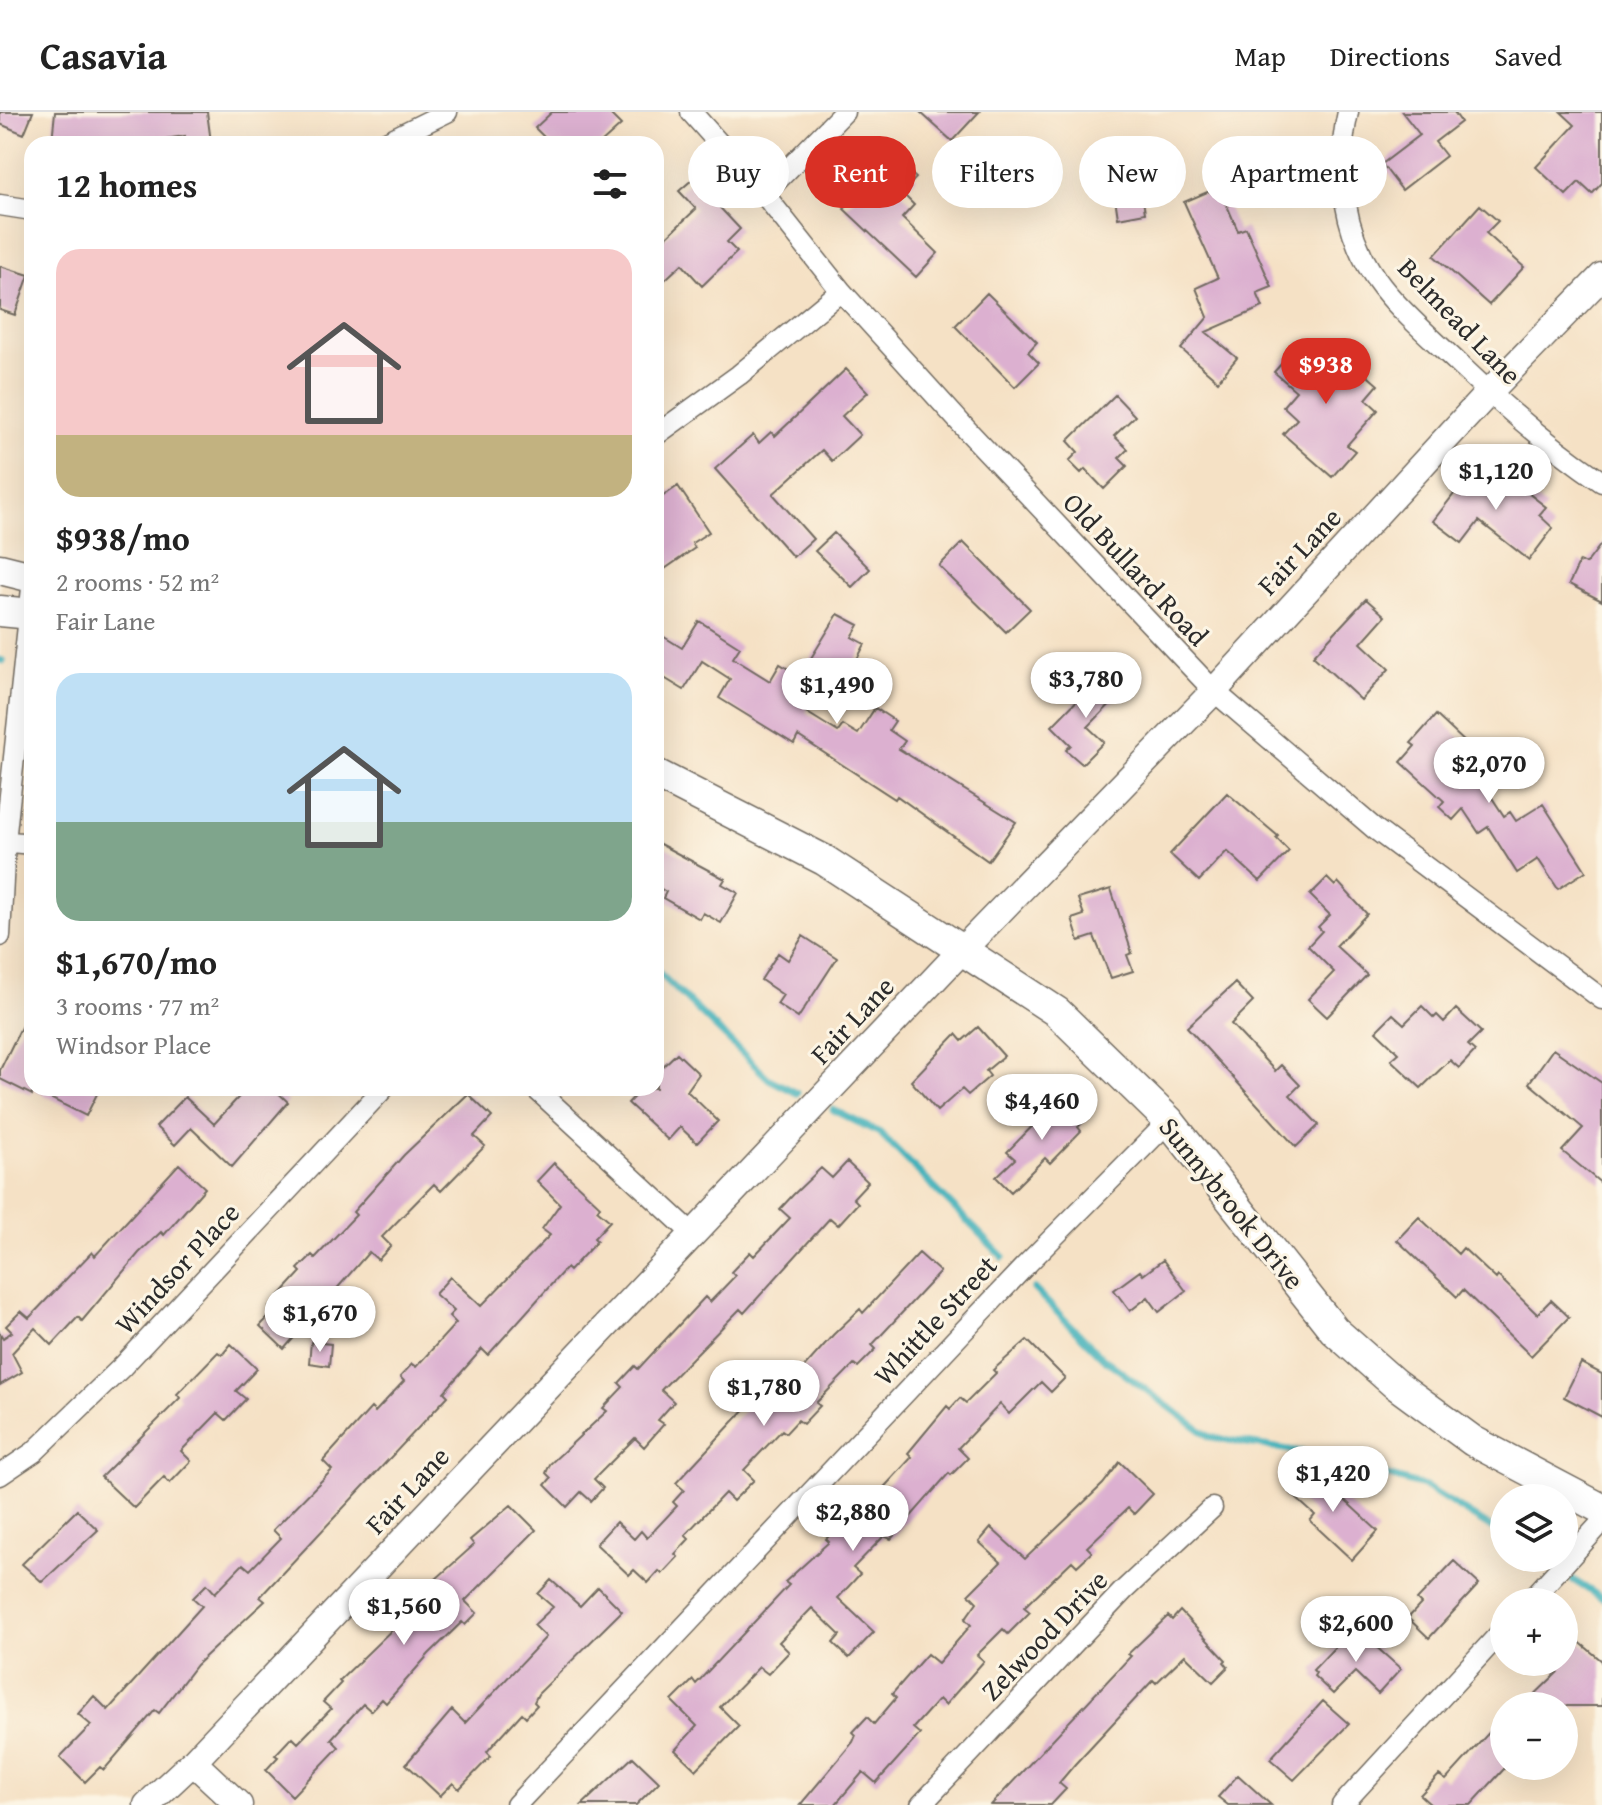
<!DOCTYPE html>
<meta charset="utf-8">
<style>
body{margin:0;font-family:"Gentium Book Plus",serif;background:#f2f2f2;color:#222;height:100vh;display:flex;flex-direction:column;font-size:30px;white-space:nowrap}
*{box-sizing:border-box;margin:0}
p{font-size:26px;color:#767676}
.icon{flex:none;width:44px;height:44px;fill:none;stroke:currentColor;stroke-width:2;stroke-linecap:round;stroke-linejoin:round}
.map{position:relative;flex:1;overflow:hidden}
.sheet{position:absolute;left:24px;top:24px;width:640px;height:960px;display:flex;flex-direction:column;background:#fff;border-radius:24px;box-shadow:0 8px 32px #0002}
.sheet>*{flex:none}
.hud{position:absolute;left:688px;top:24px;width:760px;height:72px;display:flex;gap:16px}
.fabs{position:absolute;left:1490px;top:1372px;display:grid;gap:16px}
.fabs a{display:grid;place-items:center;width:88px;height:88px;border-radius:50%;background:#fff;box-shadow:0 8px 32px #0002;font-size:40px}
.price{position:absolute;translate:-50% -68px;padding:0 18px;border-radius:28px;background:#fff;color:#222;font-size:26px;line-height:52px;filter:drop-shadow(0 2px 4px #0008)}
.price::after{content:'';position:absolute;left:50%;top:48px;width:24px;height:18px;margin-left:-12px;background:inherit;clip-path:polygon(0 0,100% 0,50% 100%)}
.price.on{background:#d93025;color:#fff}
ul{padding:0;list-style:none}
li{display:grid;align-content:center;gap:16px;height:424px;padding:0 32px}
li span{display:grid;place-items:center;height:248px;border-radius:24px;color:#555}
li>.icon{margin-inline-start:auto}
span .icon{width:144px;height:144px;fill:#fffc;stroke-width:1}
li b{font-size:34px}
h2{display:flex;justify-content:space-between;align-items:center;height:96px;padding:0 32px;font-size:34px}
.tag{padding:0 28px;border-radius:36px;background:#fff;box-shadow:0 8px 32px #0002;font-size:28px;line-height:72px}
.tag.on{background:#d93025;color:#fff}
header{display:flex;align-items:center;gap:48px;box-sizing:border-box;height:112px;padding:0 40px;background:#fff;border-bottom:2px solid #e0e0e0}
header strong{font-size:38px}
nav{display:flex;gap:44px;margin-inline-start:auto;font-size:28px}
.map>svg:first-child{display:block}
.lines{fill:none;stroke-linecap:round;stroke-linejoin:round}
.stream{stroke:#40b0ba;stroke-width:7}
.building{fill:#dcb0d0}
.minor-casing{stroke:#726b61;stroke-width:23}
.tertiary-casing{stroke:#726b61;stroke-width:29}
.secondary-casing{stroke:#726b61;stroke-width:33}
.minor{stroke:#fff;stroke-width:20}
.tertiary{stroke:#fff;stroke-width:26}
.secondary{stroke:#fff;stroke-width:30}
.labels{text-anchor:middle;stroke-width:6;stroke-linejoin:round;paint-order:stroke}
.street-label{font-size:28px;fill:#2b2b2b;stroke:#fcf5e5}
</style>
<header>
<strong>Casavia</strong>
<nav><a>Map</a><a>Directions</a><a>Saved</a></nav>
</header>
<div class="map">
<svg width="1602" height="1693" viewBox="0 0 1602 1693">
<rect width="100%" height="100%" fill="#fcf5e5"/>
<filter id="ink" filterUnits="userSpaceOnUse"><feTurbulence type="fractalNoise" baseFrequency=".0125" numOctaves="2"/><feDisplacementMap in="SourceGraphic" scale="16" xChannelSelector="R" yChannelSelector="G"/><feConvolveMatrix kernelMatrix="1 2 1 2 8 2 1 2 1" color-interpolation-filters="sRGB"/></filter>
<filter id="wash" filterUnits="userSpaceOnUse"><feTurbulence type="fractalNoise" baseFrequency=".006" numOctaves="4" result="noise"/><feDisplacementMap in="SourceGraphic" scale="32" xChannelSelector="R" yChannelSelector="G"/><feGaussianBlur stdDeviation="1.8" result="paint"/><feColorMatrix in="noise" values="0 0 0 0 0 0 0 0 0 0 0 0 0 0 0 0 0 1.4 0 .05"/><feComposite in="paint" operator="in"/></filter>
<g filter="url(#wash)">
<rect width="100%" height="100%" fill="#f5e1c5"/>
<g class="lines">
<path class="stream" d="M0,548L3,549
M656,858L769,967L797,981
M833,998L880,1021L1003,1145
M1034,1177L1103,1246L1210,1325L1314,1342L1426,1375L1504,1424
M1538,1446L1540,1447
M1573,1468L1602,1486"/>
</g>
<g id="blocks">
<path class="building" d="M0,0H33L24,22L0,12Z
M55,0H207L211,30L186,32L185,24L133,32L52,29Z
M552,0H608L621,13L600,32H551L535,16Z
M920,0H979L952,29Z
M1402,0H1454L1461,10L1435,30L1446,44L1402,78L1382,52L1420,23Z
M1561,0H1602V71L1592,82L1579,70L1566,83L1536,55L1575,13Z
M893,45L916,66L902,81L914,93L902,106L938,141L916,165L844,97Z
M693,67L740,117L727,130L737,140L702,174L682,152L656,176V135L696,97L679,79Z
M1219,75L1238,119L1246,116L1272,175L1257,181L1263,195L1206,220L1237,246L1218,269L1181,237L1208,205L1196,176L1218,166L1184,90Z
M1142,81L1145,101L1118,106L1115,86Z
M1480,93L1498,109L1486,121L1524,155L1489,193L1434,144Z
M0,154L29,163L15,203L0,198Z
M987,181L1037,230L1028,240L1039,251L1015,275L955,214Z
M1301,230L1333,257L1345,244L1378,273L1366,287L1378,298L1347,333L1355,339L1332,365L1283,322L1297,307L1283,294L1296,279L1274,260Z
M846,257L868,280L842,304L860,323L832,349L822,338L773,382L813,427L793,445L715,357L753,323L759,331L771,320L775,324Z
M1115,283L1135,304L1114,324L1128,337L1119,346L1127,354L1104,377L1085,357L1081,361L1069,349L1078,340L1068,329Z
M1475,355L1491,364L1501,360L1546,395L1539,403L1553,416L1529,448L1479,409L1462,431L1433,409Z
M678,374L709,420L692,431L695,436L656,463V389Z
M834,421L870,457L852,475L815,439Z
M963,430L1030,497L1006,520L939,454Z
M1602,431V489L1569,472L1580,449L1586,452Z
M1366,487L1385,504L1361,531L1389,557L1361,588L1313,544Z
M838,502L859,513L852,525L865,532L854,553L879,569L867,588L828,564L806,600L838,620L843,613L858,622L875,596L895,609L889,618L905,629L899,637L1016,710L988,749L897,684L895,687L798,624L794,632L719,586L730,567L702,549L684,578L656,561V520L682,536L699,509L740,535L733,546L770,569L780,552L800,564Z
M1101,564L1120,582L1088,615L1104,630L1082,652L1066,638L1071,633L1052,614Z
M1436,603L1467,632L1461,640L1491,668L1485,675L1504,704L1510,700L1516,709L1543,692L1586,759L1558,777L1538,747L1517,761L1488,715L1479,721L1463,697L1453,708L1439,695L1444,689L1401,650L1415,634L1411,631Z
M1227,681L1278,724L1276,726L1289,739L1260,769L1227,739L1199,769L1170,742Z
M656,730L725,767L722,772L738,781L721,811L703,801L700,807L663,786L666,780L656,774Z
M1327,766L1335,774L1338,770L1367,802L1336,834L1367,863L1327,905L1308,887L1334,860L1308,834L1322,819L1318,815L1330,803L1310,783Z
M1111,777L1132,841L1127,843L1133,859L1111,866L1094,824L1079,829L1072,807L1084,803L1078,787Z
M803,824L837,846L798,906L777,892L783,883L761,868L778,841L788,848Z
M1235,871L1253,890L1231,912L1275,959L1281,953L1300,973L1290,983L1319,1013L1296,1035L1187,915Z
M32,893V976H100L86,1004L32,977V983L0,967V958Z
M1422,894L1434,906L1437,903L1444,910L1456,897L1481,920L1468,933L1475,939L1459,956L1450,948L1421,976L1391,948L1399,941L1376,919L1393,902L1404,912Z
M978,915L1004,944L986,959L990,964L968,983L962,977L937,999L911,969L956,922L962,929Z
M1553,937L1602,971V1072L1562,1039L1583,1016L1529,971Z
M677,941L699,962L687,979L718,1009L697,1031L680,1015L668,1028L628,991L642,976H656V961Z
M247,976H273L288,990L232,1055L191,1016L175,1033L156,1015L185,985L214,1012Z
M468,982L492,1005L474,1024L485,1034L441,1079L434,1072L382,1125L391,1134L378,1148L369,1140L284,1237L260,1214L274,1199L269,1195L301,1160L298,1157L312,1143L315,1146L356,1103L353,1100L404,1043Z
M1062,984L1086,1007L1078,1015L1081,1019L1050,1051L1045,1046L1011,1080L996,1065L1015,1047L1007,1040Z
M847,1050L868,1070L853,1086L858,1091L838,1113L830,1106L744,1201L740,1197L661,1278L674,1290L658,1308L664,1312L644,1335L635,1326L594,1367L603,1376L591,1389L581,1380L567,1395L545,1373L551,1366L546,1361L550,1352L607,1299L603,1296L623,1275L619,1271L635,1254L638,1257L705,1185L710,1190L735,1164L731,1160L750,1140L754,1144L790,1106L780,1097L793,1083L821,1056L832,1066Z
M554,1051L600,1094L597,1098L610,1109L594,1126L597,1129L569,1159L566,1156L488,1243L482,1237L444,1280L448,1284L260,1485L265,1489L196,1553L159,1601L155,1598L104,1658L100,1655L85,1670L60,1645L91,1613L78,1602L94,1584L108,1598L202,1494L193,1486L207,1472L215,1481L243,1452L250,1458L281,1426L273,1418L332,1358L323,1349L371,1296L375,1300L404,1269L400,1265L412,1252L416,1255L456,1211L449,1204L454,1199L435,1182L450,1165L481,1194L550,1123L542,1117L560,1092L537,1069Z
M179,1052L205,1076L164,1123L161,1120L139,1141L82,1209L78,1205L52,1233L35,1216L12,1241L22,1260L0,1273V1221L3,1226L12,1220L6,1214L21,1199L29,1206L92,1140L95,1144Z
M1419,1105L1458,1142L1463,1136L1496,1167L1498,1164L1537,1202L1551,1188L1569,1205L1531,1244L1463,1178L1457,1185L1397,1128Z
M919,1141L940,1160L872,1233L876,1237L858,1255L854,1252L816,1291L820,1294L803,1312L798,1308L786,1321L782,1318L744,1358L754,1368L733,1389L725,1381L685,1423L689,1427L675,1442L678,1445L662,1462L659,1459L648,1471L634,1458L629,1463L596,1432L616,1410L634,1427L641,1419L647,1426L677,1394L673,1390L684,1378L676,1371L732,1311L781,1259L792,1269L833,1223L860,1197L863,1201Z
M1163,1148L1186,1179L1159,1200L1148,1185L1130,1199L1114,1178L1140,1159L1143,1163Z
M1027,1228L1065,1266L1051,1280L1041,1270L1009,1302L1000,1292L958,1336L968,1346L951,1363L949,1361L891,1427L884,1424L853,1456L860,1462L838,1486L874,1520L849,1546L833,1531L840,1523L812,1496L779,1530L789,1540L768,1562L759,1555L720,1595L739,1614L696,1658L675,1638L697,1614L672,1589L693,1568L696,1572L789,1473L785,1470L829,1430L826,1427L841,1411L872,1380L876,1384L912,1345L908,1341L947,1294L950,1297L960,1286L966,1291L996,1261L993,1258Z
M311,1230L331,1232L329,1254L309,1251Z
M231,1232L257,1257L236,1279L246,1287L226,1308L218,1301L181,1339L191,1349L170,1371L164,1365L134,1396L101,1365L180,1286L177,1282L218,1240L222,1243Z
M1581,1251L1602,1262V1305L1564,1285Z
M1120,1350L1153,1382L1134,1402L1128,1396L1087,1435L1092,1440L1077,1454L1072,1449L1024,1495L1030,1500L1008,1522L1003,1517L977,1543L984,1549L945,1593L939,1587L913,1616L920,1622L876,1671L863,1660L835,1693H800L853,1630L856,1623L853,1620L867,1605L874,1612L896,1586L892,1582L927,1542L938,1551L971,1513L965,1507L977,1490L969,1482L1001,1450L979,1430L991,1416L1025,1447L1103,1372Z
M1309,1355L1378,1419L1352,1448L1310,1409L1315,1403L1287,1378Z
M511,1393L536,1418L465,1489L477,1501L465,1513L462,1510L429,1542L386,1591L382,1587L371,1599L363,1592L331,1627L339,1635L292,1684L266,1658L278,1645L275,1643L292,1625L298,1631L331,1597L323,1590L341,1571L339,1569L431,1480L427,1475L474,1433L470,1428Z
M77,1398L98,1418L42,1470L22,1452Z
M1454,1449L1479,1472L1429,1526L1408,1506L1421,1492L1417,1488Z
M551,1468L580,1494L598,1475L622,1499L538,1582L534,1590L537,1593L526,1605L522,1601L491,1635L487,1640L491,1644L459,1677L453,1671L440,1684L406,1652L452,1598L465,1611L546,1525L534,1513L553,1495L538,1482Z
M1180,1499L1226,1548L1224,1550L1228,1555L1213,1570L1185,1543L1156,1571L1153,1568L1075,1652L1059,1671L1066,1677L1051,1693H991L1131,1544L1128,1542L1168,1504L1172,1508Z
M1354,1515L1401,1557L1378,1582L1355,1560L1333,1582L1314,1564L1316,1561L1313,1558Z
M1577,1528L1602,1549V1594H1523L1558,1560L1547,1550H1564V1543Z
M1323,1589L1349,1612L1294,1668L1270,1647Z
M1504,1604V1657L1471,1693H1431L1420,1683L1439,1663L1446,1668Z
M633,1645L659,1670L636,1693H582Z
M1238,1663L1271,1693H1228L1218,1685Z"/>
</g>
</g>
<g filter="url(#ink)">
<use href="#blocks" fill-opacity="0" stroke="#726b61" stroke-width="2"/>
<g class="lines">
<defs>
<path id="minor" d="M691,0L764,82L841,179L966,317L1214,579L1375,717L1602,887
M1348,0C1335,58 1343,126 1382,175C1404,203 1434,228 1460,253C1505,296 1550,335 1602,370
M382,32L447,0
M764,82L844,0
M0,93L32,98
M656,323L739,263L841,179
M0,729L32,732
M0,824L5,730L32,476
M535,976L693,1122
M0,1363L34,1340L123,1254L384,976
M1529,1490L1602,1410
M516,1693L1024,1155L1169,1009
M921,1693L1124,1478L1212,1396
M1342,1693L1504,1517"/>
<path id="tertiary" d="M193,1650L239,1693
M147,1693L193,1650L964,836L1214,579L1489,280L1602,164"/>
<path id="secondary" d="M0,457L32,465
M0,499L32,502
M656,662L824,748L1057,900L1169,1009L1334,1218L1394,1271L1473,1329L1602,1397"/>
</defs>
<use href="#minor" class="minor-casing"/>
<use href="#tertiary" class="tertiary-casing"/>
<use href="#secondary" class="secondary-casing"/>
<use href="#minor" class="minor"/>
<use href="#tertiary" class="tertiary"/>
<use href="#secondary" class="secondary"/>
</g>
</g>
<g class="labels">
<g class="street-label">
<text transform="translate(1460 209) rotate(46)" y="10">Belmead Lane</text>
<text transform="translate(1299 439) rotate(-47)" y="10">Fair Lane</text>
<text transform="translate(1136 457) rotate(47)" y="10">Old Bullard Road</text>
<text transform="translate(852 908) rotate(-47)" y="10">Fair Lane</text>
<text transform="translate(1232 1091) rotate(51)" y="10">Sunnybrook Drive</text>
<text transform="translate(177 1156) rotate(-47)" y="10">Windsor Place</text>
<text transform="translate(935 1208) rotate(-47)" y="10">Whittle Street</text>
<text transform="translate(407 1378) rotate(-47)" y="10">Fair Lane</text>
<text transform="translate(1044 1523) rotate(-46)" y="10">Zelwood Drive</text>
</g>
</g>
</svg>
<div class="fabs">
<a><svg class="icon" aria-label="layers" viewBox="0 0 24 24"><path d="M12 4l9 5-9 5-9-5zM3 14l9 5 9-5"/></svg></a>
<a>+</a>
<a>−</a>
</div>
<b class="price on" style="left:1326px;top:294px">$938</b>
<b class="price" style="left:1496px;top:400px">$1,120</b>
<b class="price" style="left:1086px;top:608px">$3,780</b>
<b class="price" style="left:837px;top:614px">$1,490</b>
<b class="price" style="left:1489px;top:693px">$2,070</b>
<b class="price" style="left:1042px;top:1030px">$4,460</b>
<b class="price" style="left:320px;top:1242px">$1,670</b>
<b class="price" style="left:764px;top:1316px">$1,780</b>
<b class="price" style="left:1333px;top:1402px">$1,420</b>
<b class="price" style="left:853px;top:1441px">$2,880</b>
<b class="price" style="left:404px;top:1535px">$1,560</b>
<b class="price" style="left:1356px;top:1552px">$2,600</b>
<div class="hud">
<a class="tag">Buy</a>
<a class="tag on">Rent</a>
<a class="tag">Filters</a>
<a class="tag">New</a>
<a class="tag">Apartment</a>
</div>
<section class="sheet">
<h2>12 homes<svg class="icon" aria-label="filters" viewBox="0 0 24 24"><path d="M4 7h16M4 17h16"/><circle cx="9" cy="7" r="2"/><circle cx="15" cy="17" r="2"/></svg></h2>
<ul>
<li><span style="background:linear-gradient(#f6c9c9 75%,#c2b280 0)"><svg class="icon" aria-label="home" viewBox="0 0 24 24"><path d="M3 11l9-7 9 7M6 9v11h12V9"/></svg></span><div><b>$938/mo</b><p>2 rooms · 52 m²</p><p>Fair Lane</p></div></li>
<li><span style="background:linear-gradient(#bfe0f5 60%,#7fa58c 0)"><svg class="icon" aria-label="home" viewBox="0 0 24 24"><path d="M3 11l9-7 9 7M6 9v11h12V9"/></svg></span><div><b>$1,670/mo</b><p>3 rooms · 77 m²</p><p>Windsor Place</p></div></li>
</ul>
</section>
</div>
